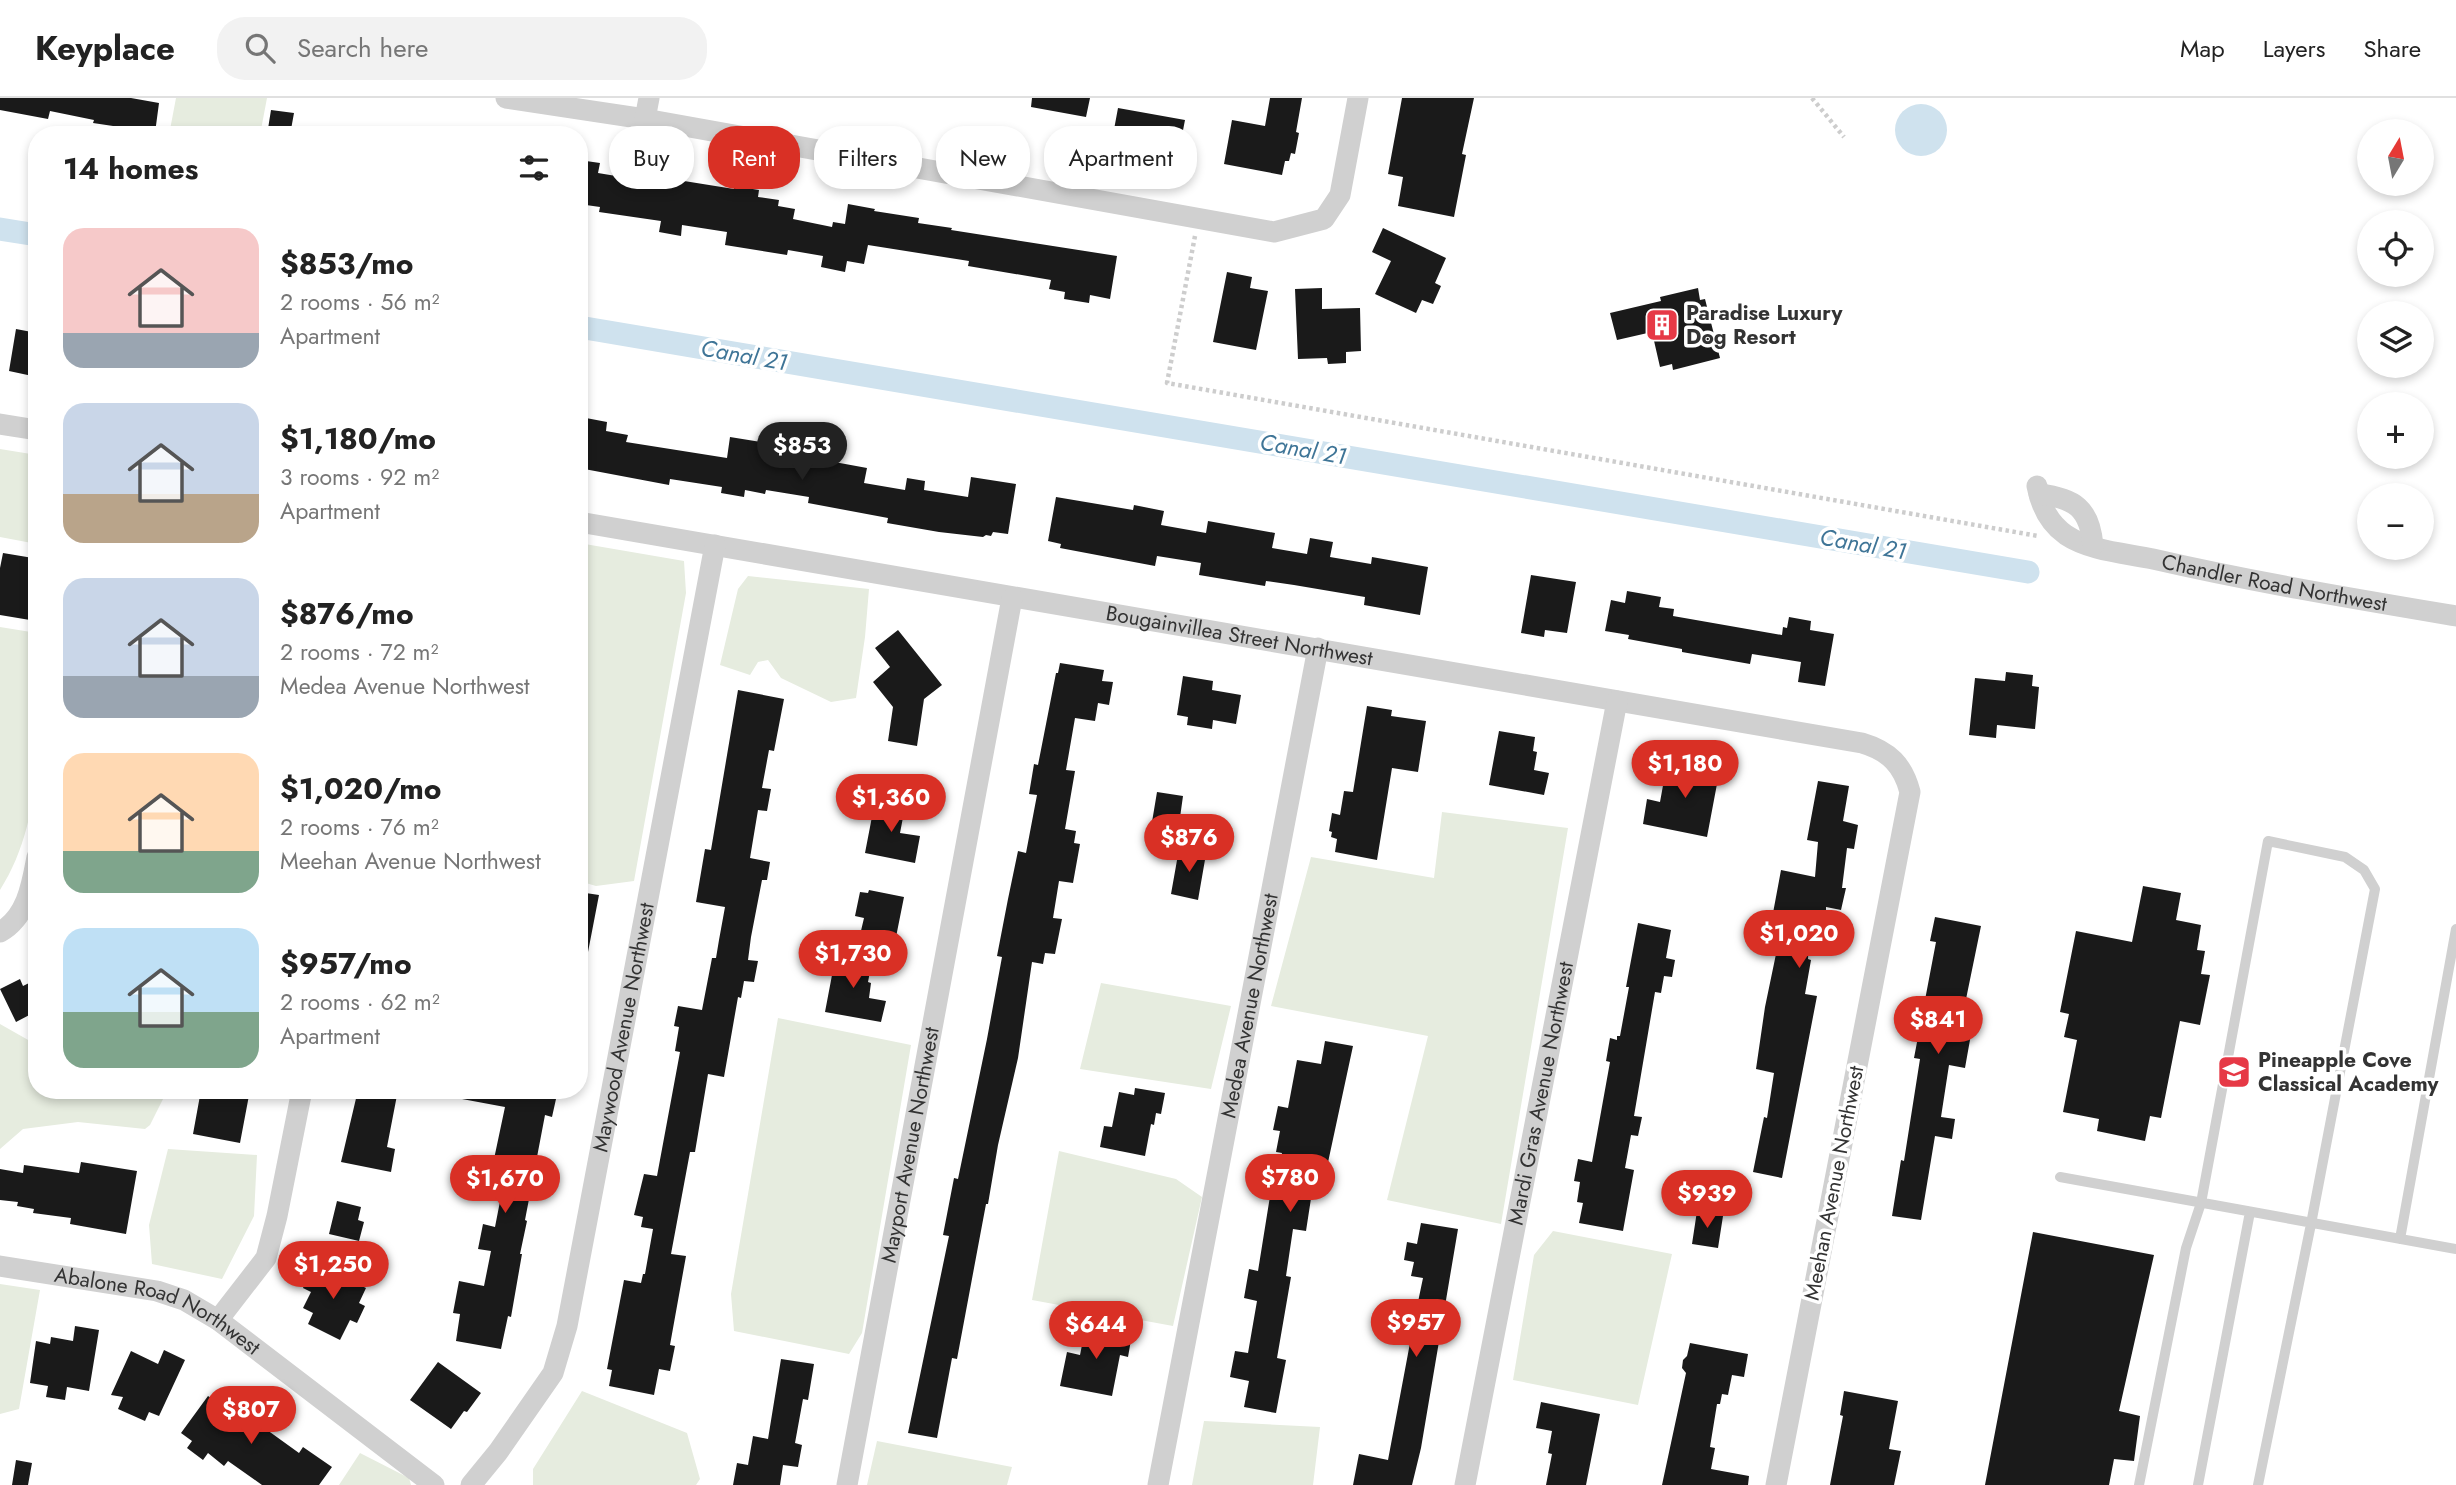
<!DOCTYPE html>
<meta charset="utf-8">
<style>
body{margin:0;font-family:Jost,sans-serif;background:#f2f2f2;color:#222;height:100vh;display:flex;flex-direction:column;font-size:26px;white-space:nowrap}
*{box-sizing:border-box;margin:0}
p{font-size:23px;color:#767676}
.icon{flex:none;width:38px;height:38px;fill:none;stroke:currentColor;stroke-width:2;stroke-linecap:round;stroke-linejoin:round}
.map{position:relative;flex:1;overflow:hidden}
.panel{position:absolute;left:28px;top:28px;width:560px;height:973px;display:flex;flex-direction:column;background:#fff;border-radius:28px;box-shadow:0 4px 10px #0003}
.panel>*{flex:none}
.guide{position:absolute;left:609px;top:28px;width:665px;height:63px;display:flex;gap:14px}
.needle{width:46px;rotate:10deg}
.tools{position:absolute;left:2357px;top:21px;display:grid;gap:14px}
.tools a{display:grid;place-items:center;width:77px;height:77px;border-radius:50%;background:#fff;box-shadow:0 4px 10px #0003;font-size:35px}
.price{position:absolute;translate:-50% -60px;padding:0 16px;border-radius:24px;background:#d93025;color:#fff;font-size:23px;line-height:46px;filter:drop-shadow(0 2px 4px #0008)}
.price::after{content:'';position:absolute;left:50%;top:42px;width:21px;height:16px;margin-left:-10px;background:inherit;clip-path:polygon(0 0,100% 0,50% 100%)}
.price.active{background:#222;color:#fff}
ul{padding:0;list-style:none}
li{display:flex;align-items:center;gap:21px;height:175px;padding:0 35px}
li span{display:grid;place-items:center;flex:none;width:196px;height:140px;border-radius:21px;color:#555}
li>.icon{margin-inline-start:auto}
span .icon{width:84px;height:84px;fill:#fffc;stroke-width:1}
li b{font-size:30px}
h2{display:flex;justify-content:space-between;align-items:center;height:84px;padding:0 35px;font-size:30px}
.chip{padding:0 24px;border-radius:28px;background:#fff;box-shadow:0 4px 10px #0003;font-size:24px;line-height:63px}
.chip.active{background:#d93025;color:#fff}
header{display:flex;align-items:center;gap:42px;box-sizing:border-box;height:98px;padding:0 35px;background:#fff;border-bottom:2px solid #e0e0e0}
header strong{font-size:33px}
nav{display:flex;gap:38px;margin-inline-start:auto;font-size:24px}
.search{width:490px;height:63px;background:#f2f2f2;display:flex;align-items:center;gap:18px;box-sizing:border-box;padding:0 24px;border-radius:28px;color:#767676;font-size:26px}
.map>svg:first-child{display:block}
.green{fill:#e6ecdf}
.water{fill:#cfe2ee}
.lines{fill:none;stroke-linecap:round;stroke-linejoin:round}
.stream{stroke:#cfe2ee;stroke-width:7}
.canal{stroke:#cfe2ee;stroke-width:23}
.building{fill:#1a1a1a}
.path{stroke:#cdcdcd;stroke-width:4.5;stroke-dasharray:3.5 3.5;stroke-linecap:butt}
.service{stroke:#d0d0d0;stroke-width:10}
.minor{stroke:#d0d0d0;stroke-width:21}
.labels{text-anchor:middle;stroke-width:7;stroke-linejoin:round;paint-order:stroke}
.poi-label{font-size:21px;font-weight:bold;fill:#333;stroke:#fff;text-anchor:start}
.street-label{font-size:21px;fill:#333;stroke:#fff}
.water-label{font-size:23px;font-style:italic;fill:#3f7597;stroke:#fff}
</style>
<header>
<strong>Keyplace</strong>
<div class="search"><svg class="icon" aria-label="search" viewBox="0 0 24 24"><circle cx="10" cy="10" r="6"/><path d="M15 15l6 6"/></svg>Search here</div>
<nav><a>Map</a><a>Layers</a><a>Share</a></nav>
</header>
<div class="map">
<svg width="2456" height="1387" viewBox="0 0 2456 1387">
<rect width="100%" height="100%" fill="#fff"/>
<path class="green" d="M176,0H267L260,37H169Z
M0,351L37,357V446L0,439Z
M579,445L684,463L686,495L634,783L596,788L579,783Z
M748,478L869,491L865,539L856,600L831,604L781,580L768,562L758,564L750,577L720,567L738,491Z
M0,529L37,535C37,622 48,716 0,792Z
M1442,714L1568,730L1501,1126L1387,1102L1428,938L1271,908L1311,759L1434,780Z
M1101,885L1231,908L1211,991L1080,971Z
M778,920L911,947L862,1235L849,1256L734,1233L731,1196Z
M0,926L37,947V992H147L164,999L150,1027L145,1031L78,1024L23,1031L0,1051Z
M168,1051L257,1057L254,1118L222,1181L152,1166L149,1127Z
M1059,1053L1176,1081L1202,1099L1173,1228L1032,1202Z
M1553,1133L1672,1156L1638,1307L1513,1282L1534,1157Z
M0,1186L40,1192L19,1311L0,1316Z
M582,1293L687,1335L700,1381L696,1387H533V1371Z
M1204,1323L1320,1329L1313,1387H1192Z
M877,1343L1012,1369L1007,1387H867Z
M360,1355L409,1380L411,1387H339Z"/>
<path class="water" d="M1895 32a26 26 0 1 1 52 0a26 26 0 1 1-52 0Z"/>
<g class="lines">
<path class="stream" d="M452,37L453,35"/>
<path class="canal" d="M0,131L37,137
M579,229L2028,474"/>
</g>
<path class="building" d="M0,0H131L159,5L155,35L134,32L133,37H112L113,28L93,25L94,22L50,13L48,21L0,12Z
M1032,0H1090L1086,19L1031,9Z
M1270,0H1302L1296,34L1299,35L1295,56L1291,55L1289,63H1285L1282,77L1224,66L1232,22L1265,28Z
M1402,0H1474L1462,56L1466,57L1454,119L1398,108L1403,79L1388,76Z
M1118,10L1185,22L1179,53L1137,45L1134,57L1110,53Z
M271,12L294,15L290,37H267Z
M579,62L600,65L598,75L652,84L653,78L734,91V88L759,92L758,99L779,102L778,108L795,111L793,121L832,129L833,124L845,126L848,106L875,111L874,113L919,120L918,125L952,130L951,132L1117,158L1110,201L1090,197L1089,205L1064,201L1065,194L1049,191L1051,182L968,168L969,163L868,147L864,166L847,163L845,174L821,169L823,158L788,152L787,157L725,147L727,134L682,127L681,138L659,134L661,123L599,114L600,109L579,106Z
M1383,130L1446,160L1435,185L1441,188L1433,206L1422,202L1416,215L1375,196L1391,163L1372,154Z
M1227,174L1252,179L1250,190L1268,193L1256,252L1213,244Z
M1322,190V211L1360,210L1361,253L1346,254V265L1328,266L1327,260L1298,261L1295,191Z
M1698,190L1700,202L1705,201L1720,260L1673,272L1672,266L1660,269L1652,234L1617,242L1610,215L1661,203L1660,199Z
M16,231L37,235V279L9,273Z
M586,320L607,324L606,333L628,337L626,344L727,360L730,339L792,349L791,356L867,370L864,385L905,392L907,380L925,383L924,392L968,399L971,379L1016,386L1008,436L993,434L991,438L986,437L983,439L939,434L887,425L888,420L808,405L809,399L766,392L765,396L745,392L744,399L721,395L722,389L670,381L669,387L579,370V329L583,330Z
M1056,399L1133,412L1134,407L1164,413L1161,427L1206,435L1208,423L1275,435L1272,450L1307,456L1310,440L1333,444L1330,459L1371,466L1372,459L1428,469L1420,517L1364,507L1365,499L1294,487L1266,483L1265,488L1199,477L1201,465L1157,458L1155,468L1060,450L1061,446L1048,443Z
M3,455L33,460L28,490V498L34,500L30,522L0,517V470Z
M1531,477L1576,484L1567,535L1545,532L1544,539L1521,535Z
M1627,493L1661,499L1659,509L1674,511L1673,518L1782,537L1783,529L1787,530L1789,519L1811,523L1810,532L1834,536L1825,588L1798,584L1801,564L1752,556L1750,566L1682,554V551L1628,541L1629,537L1605,533L1611,502L1625,505Z
M898,532L942,587L924,601L917,648L888,643L893,609L873,584L890,569L875,550Z
M1060,565L1104,572L1102,583L1113,584L1109,607L1098,605L1095,623L1075,620L1066,672L1075,673L1065,731L1076,733L1074,745L1080,746L1073,785L1059,783L1053,820L1062,821L1055,856L1045,855L1043,866L1032,864L1018,960L998,1047L988,1106H986L957,1261L952,1260L937,1340L908,1335L949,1138L943,1137L954,1080L958,1081L987,941L1002,859L997,858L1008,801L1018,753L1026,755L1037,697L1029,696L1034,666L1038,667L1056,575H1058Z
M2006,574L2033,577L2032,588L2039,589L2035,631L1997,627L1996,640L1969,637L1975,580L2005,583Z
M1183,578L1213,583L1212,592L1241,597L1236,626L1213,622L1212,631L1187,627L1188,619L1177,617Z
M738,592L784,601L774,653L769,652L762,690L771,691L767,713L758,712L750,760L770,764L767,782H762L751,839L748,862L758,863L754,884L744,883L741,900L738,899L724,979L708,976L695,1054H690L671,1156L686,1158L670,1247L675,1248L670,1273L659,1271L654,1297L609,1288L612,1272L607,1271L624,1182L641,1185L643,1176H645L653,1131L641,1129L643,1119L634,1117L644,1076L657,1078L680,954L675,953L679,929L674,928L678,908L702,912L712,860H716L719,842L725,809L696,804L705,751L711,752Z
M1367,608L1392,612L1391,618L1426,623L1418,674L1392,670L1377,762L1335,754L1337,741L1331,739L1332,734L1329,733L1332,715L1340,717L1344,693L1353,694Z
M1499,633L1535,639L1533,653L1537,654L1534,672L1549,675L1544,697L1489,687Z
M1675,662L1720,670L1707,739L1643,726L1647,701L1660,704L1664,682L1670,683Z
M1818,683L1849,688L1843,723L1858,727L1854,751L1847,750L1842,790H1846L1841,812L1826,809V816L1818,815L1816,826H1810L1808,861L1811,862L1805,896L1817,898L1782,1080L1753,1074L1764,1019L1767,1020L1774,975L1756,971L1765,909L1781,832L1774,831L1777,817L1773,815L1781,772L1815,779L1818,744L1807,742Z
M1157,694L1183,698L1178,734L1151,730Z
M875,703L905,709L900,735L920,738L915,765L865,755Z
M1179,751L1206,756L1198,802L1171,796Z
M2143,788L2181,795L2176,822L2201,827L2197,852L2205,853L2201,876L2210,877L2200,927L2180,923L2161,1020L2150,1018L2145,1043L2097,1033L2099,1021L2063,1014L2077,942L2064,939L2069,916L2060,914L2076,833L2132,844Z
M869,792L904,799L895,844L860,837L864,820L855,818L860,794L868,795Z
M579,794L599,797L588,854L579,853Z
M1935,819L1981,828L1965,906L1976,908L1965,970L1949,967L1941,1019L1955,1021L1952,1041L1935,1038L1921,1122L1892,1118L1901,1062L1904,1063L1920,961L1914,960L1936,844L1930,843Z
M1638,825L1671,832L1666,860L1675,862L1672,879L1664,878L1661,895L1655,894L1634,1018L1642,1019L1638,1038L1631,1037L1625,1070L1634,1072L1623,1133L1579,1125L1583,1105L1577,1104L1580,1084L1574,1083L1578,1061L1592,1064L1610,964L1606,963L1610,940L1617,942V938H1620L1629,889H1626Z
M836,856L872,863L868,884L871,885L869,900L886,903L881,924L825,914Z
M20,881L23,888L37,881V913L16,924L0,891Z
M1325,943L1353,948L1324,1083L1314,1081L1306,1133L1293,1131L1286,1178L1291,1179L1277,1260L1286,1262L1276,1315L1244,1309L1249,1283L1230,1279L1235,1253L1248,1255L1257,1203L1244,1200L1249,1171L1258,1173L1271,1092H1275L1282,1055L1276,1054L1280,1033L1273,1032L1278,1008L1288,1010L1297,962L1321,966Z
M1135,990L1165,995L1161,1016L1156,1015L1154,1027L1151,1026L1145,1058L1100,1049L1104,1028L1112,1029L1119,994L1134,997Z
M201,992H250L240,1045L193,1036Z
M358,992H398L387,1049L395,1051L391,1074L341,1064Z
M463,992H558L552,1019L545,1017L525,1122L527,1123L520,1156H522L511,1219L508,1218L501,1251L456,1243L460,1216L453,1215L459,1183L484,1188L491,1153L478,1151L483,1126L495,1129L503,1088L498,1087L503,1063L494,1061L505,1009L462,1001Z
M81,1064L137,1073L126,1136L70,1126L71,1120L33,1115L34,1111L17,1108L18,1104L0,1102V1071L23,1075L24,1067L79,1075Z
M337,1103L361,1109L358,1122L364,1124L359,1143L329,1136Z
M1697,1113L1723,1118L1718,1150L1692,1146Z
M1421,1125L1458,1131L1421,1350L1412,1387H1353L1359,1356L1388,1362L1410,1245L1397,1242L1401,1220L1414,1223L1423,1180L1411,1178L1414,1164L1404,1162L1407,1144L1417,1146Z
M2033,1134L2154,1157L2119,1313L2140,1318L2134,1363L2114,1361L2109,1387H1985Z
M314,1165L366,1190L359,1205L365,1208L357,1225L350,1222L340,1242L308,1226L313,1215L303,1210L311,1194L303,1190Z
M1086,1227L1132,1236L1128,1259L1120,1257L1112,1298L1060,1288L1067,1254L1080,1257Z
M75,1228L99,1232L89,1293L67,1289L65,1302L46,1299L48,1288L30,1285L36,1243L50,1246L51,1239L73,1243Z
M1690,1245L1748,1256L1744,1279L1732,1277L1728,1297L1722,1296L1720,1306H1717L1710,1349L1715,1350L1711,1371L1749,1378L1748,1387H1662L1686,1275L1682,1270L1683,1262L1687,1258Z
M164,1252L185,1262L159,1318L149,1314L145,1323L118,1311L123,1299L111,1297L131,1253L158,1266Z
M781,1261L814,1266L808,1302L803,1301L795,1345L802,1347L798,1369L783,1367L780,1387H733L737,1365L748,1367L753,1338L768,1341Z
M438,1264L481,1295L467,1314L464,1313L451,1331L410,1302Z
M1844,1293L1898,1303L1889,1351L1901,1353L1894,1387H1830L1843,1318L1840,1317Z
M208,1298L217,1304L218,1302L234,1314L243,1302L262,1317L256,1324L299,1355L303,1349L332,1369L319,1387H262L228,1363L224,1368L208,1355L203,1362L187,1350L192,1343L181,1335Z
M1541,1304L1600,1316L1586,1387H1546L1552,1356L1548,1355L1552,1333L1536,1330Z
M16,1362L32,1365L28,1387H12Z"/>
<g class="lines">
<path class="path" d="M1812,0L1844,39
M1195,138L1167,285L2038,438"/>
<path class="service" d="M2060,1079L2456,1151
M2400,1141L2456,831
M2139,1387L2186,1150L2201,1105L2268,743L2345,759L2364,772L2375,791L2311,1126L2258,1387
M2198,1387L2250,1114"/>
<g class="minor">
<path d="M506,0L645,21L1274,134L1324,121L1340,97L1358,0"/>
<path d="M645,21L649,0"/>
<path d="M0,326L37,332"/>
<path id="s1" d="M2037,388C2041,409 2049,425 2066,437C2090,453 2125,455 2153,461C2253,484 2355,501 2456,518"/>
<path d="M2039,396C2074,400 2090,410 2093,448"/>
<path id="s2" d="M579,424L1862,645C1889,653 1903,667 1910,694L1776,1387"/>
<path d="M0,834C27,819 32,786 37,759"/>
<path id="s3" d="M0,1168L157,1193L184,1202L218,1222L434,1387"/>
<path d="M218,1222L266,1160L277,1118L302,992"/>
<path id="s4" d="M471,1387L498,1354L553,1275L567,1228L715,447"/>
<path id="s5" d="M847,1387L1012,500"/>
<path id="s6" d="M1158,1387L1318,550"/>
<path id="s7" d="M1465,1387L1617,603"/>
</g>
</g>
<defs>
<symbol id="building-square" viewBox="-11 -11 22 22"><rect x="-9" y="-9" width="18" height="18" rx="4" fill="#e63946" stroke="#fff"/><path d="M-4-6H4V6H1V3H-1V6H-4ZM-2.5-4.3h1.7v1.8h-1.7ZM.8-4.3h1.7v1.8H.8ZM-2.5-1h1.7V.8h-1.7ZM.8-1h1.7V.8H.8Z" fill="#fff"/></symbol>
<symbol id="school-square" viewBox="-11 -11 22 22"><rect x="-9" y="-9" width="18" height="18" rx="4" fill="#e63946" stroke="#fff"/><path d="M0-5L7-2L0 1L-7-2ZM-4 1L0 2.5L4 1V4Q0 6-4 4Z" fill="#fff"/></symbol>
</defs>
<g fill-rule="evenodd">
<use href="#building-square" x="1643" y="208" width="38" height="38"/>
<use href="#school-square" x="2215" y="955" width="38" height="38"/>
</g>
<g class="labels">
<g class="poi-label">
<text x="1686" y="222">Paradise Luxury<tspan x="1686" dy="24">Dog Resort</tspan></text>
<text x="2258" y="969">Pineapple Cove<tspan x="2258" dy="24">Classical Academy</tspan></text>
</g>
<g class="street-label">
<text dy="7" stroke="none"><textPath href="#s1" startOffset="273">Chandler Road Northwest</textPath></text>
<text dy="7" stroke="none"><textPath href="#s2" startOffset="670">Bougainvillea Street Northwest</textPath></text>
<text dy="7" stroke="none"><textPath href="#s6" startOffset="488">Medea Avenue Northwest</textPath></text>
<text dy="7" stroke="none"><textPath href="#s4" startOffset="492">Maywood Avenue Northwest</textPath></text>
<text dy="7" stroke="none"><textPath href="#s7" startOffset="399">Mardi Gras Avenue Northwest</textPath></text>
<text dy="7" stroke="none"><textPath href="#s5" startOffset="346">Mayport Avenue Northwest</textPath></text>
<text transform="translate(1834 1085) rotate(-79)" y="7">Meehan Avenue Northwest</text>
<text dy="7" stroke="none"><textPath href="#s3" startOffset="166">Abalone Road Northwest</textPath></text>
</g>
<g class="water-label">
<text transform="translate(744 257) rotate(10)" y="8">Canal 21</text>
<text transform="translate(1303 351) rotate(10)" y="8">Canal 21</text>
<text transform="translate(1863 446) rotate(10)" y="8">Canal 21</text>
</g>
</g>
</svg>
<div class="tools">
<a><svg class="needle" viewBox="-14 -14 28 28"><path d="M0-13l5 13h-10z" fill="#e53935"/><path d="M0 13l5-13h-10z" fill="#767676"/></svg></a>
<a><svg class="icon" aria-label="locate" viewBox="0 0 24 24"><circle cx="12" cy="12" r="6"/><path d="M12 2v4M12 18v4M2 12h4M18 12h4"/></svg></a>
<a><svg class="icon" aria-label="layers" viewBox="0 0 24 24"><path d="M12 4l9 5-9 5-9-5zM3 14l9 5 9-5"/></svg></a>
<a>+</a>
<a>−</a>
</div>
<b class="price active" style="left:802px;top:384px">$853</b>
<b class="price" style="left:1685px;top:702px">$1,180</b>
<b class="price" style="left:891px;top:736px">$1,360</b>
<b class="price" style="left:1189px;top:776px">$876</b>
<b class="price" style="left:1799px;top:872px">$1,020</b>
<b class="price" style="left:853px;top:892px">$1,730</b>
<b class="price" style="left:1938px;top:958px">$841</b>
<b class="price" style="left:1290px;top:1116px">$780</b>
<b class="price" style="left:505px;top:1117px">$1,670</b>
<b class="price" style="left:1707px;top:1132px">$939</b>
<b class="price" style="left:333px;top:1203px">$1,250</b>
<b class="price" style="left:1416px;top:1261px">$957</b>
<b class="price" style="left:1096px;top:1263px">$644</b>
<b class="price" style="left:251px;top:1348px">$807</b>
<div class="guide">
<a class="chip">Buy</a>
<a class="chip active">Rent</a>
<a class="chip">Filters</a>
<a class="chip">New</a>
<a class="chip">Apartment</a>
</div>
<section class="panel">
<h2>14 homes<svg class="icon" aria-label="filters" viewBox="0 0 24 24"><path d="M4 7h16M4 17h16"/><circle cx="9" cy="7" r="2"/><circle cx="15" cy="17" r="2"/></svg></h2>
<ul>
<li><span style="background:linear-gradient(#f6c9c9 75%,#9aa5b1 0)"><svg class="icon" aria-label="home" viewBox="0 0 24 24"><path d="M3 11l9-7 9 7M6 9v11h12V9"/></svg></span><div><b>$853/mo</b><p>2 rooms · 56 m²</p><p>Apartment</p></div></li>
<li><span style="background:linear-gradient(#c9d6e8 65%,#b9a48a 0)"><svg class="icon" aria-label="home" viewBox="0 0 24 24"><path d="M3 11l9-7 9 7M6 9v11h12V9"/></svg></span><div><b>$1,180/mo</b><p>3 rooms · 92 m²</p><p>Apartment</p></div></li>
<li><span style="background:linear-gradient(#c9d6e8 70%,#9aa5b1 0)"><svg class="icon" aria-label="home" viewBox="0 0 24 24"><path d="M3 11l9-7 9 7M6 9v11h12V9"/></svg></span><div><b>$876/mo</b><p>2 rooms · 72 m²</p><p>Medea Avenue Northwest</p></div></li>
<li><span style="background:linear-gradient(#ffd9b3 70%,#7fa58c 0)"><svg class="icon" aria-label="home" viewBox="0 0 24 24"><path d="M3 11l9-7 9 7M6 9v11h12V9"/></svg></span><div><b>$1,020/mo</b><p>2 rooms · 76 m²</p><p>Meehan Avenue Northwest</p></div></li>
<li><span style="background:linear-gradient(#bfe0f5 60%,#7fa58c 0)"><svg class="icon" aria-label="home" viewBox="0 0 24 24"><path d="M3 11l9-7 9 7M6 9v11h12V9"/></svg></span><div><b>$957/mo</b><p>2 rooms · 62 m²</p><p>Apartment</p></div></li>
</ul>
</section>
</div>
